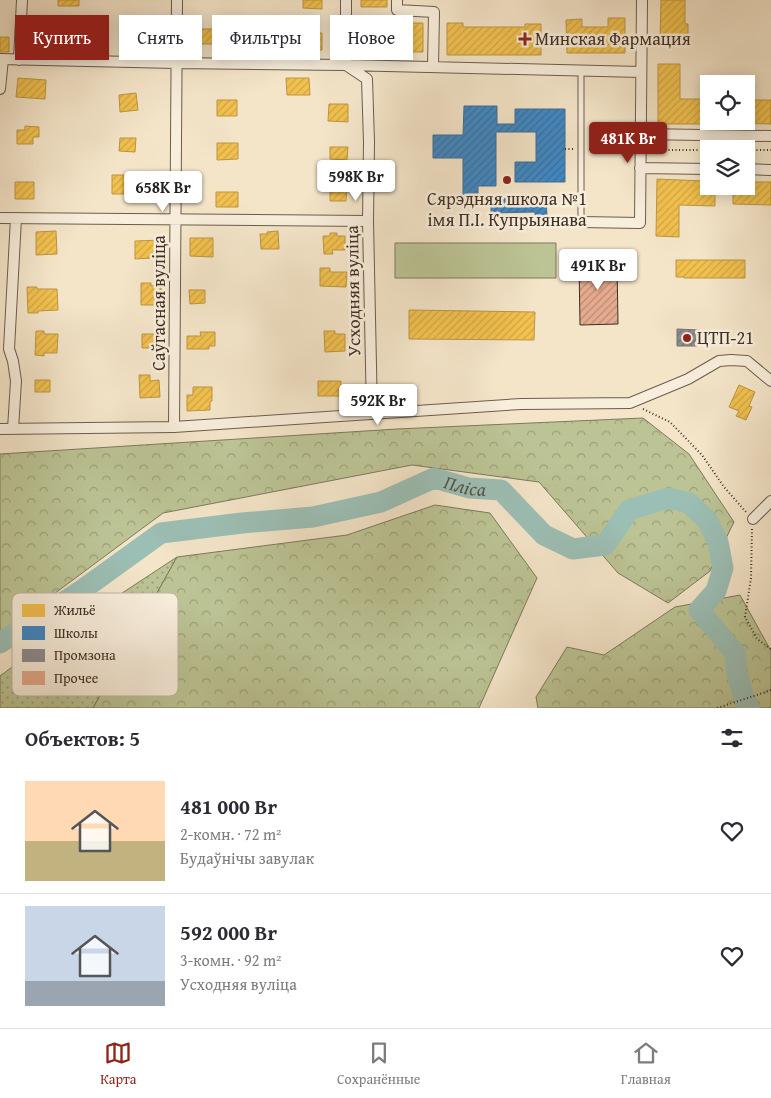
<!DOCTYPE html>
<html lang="ru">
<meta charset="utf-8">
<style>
body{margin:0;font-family:"Gentium Book Plus",serif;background:#f2f2f3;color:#2b2b33;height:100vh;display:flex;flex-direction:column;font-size:19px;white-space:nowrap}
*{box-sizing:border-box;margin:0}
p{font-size:16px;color:#7c7c81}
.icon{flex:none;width:28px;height:28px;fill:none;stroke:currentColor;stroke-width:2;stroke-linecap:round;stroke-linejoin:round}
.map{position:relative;height:708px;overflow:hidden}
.sheet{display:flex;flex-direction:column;background:#fff;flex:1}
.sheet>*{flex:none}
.hud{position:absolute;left:15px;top:15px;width:500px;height:45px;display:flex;gap:10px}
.fabs{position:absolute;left:700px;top:75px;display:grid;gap:10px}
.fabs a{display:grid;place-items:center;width:55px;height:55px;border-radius:0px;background:#fff;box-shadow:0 2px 12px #0003;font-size:25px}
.price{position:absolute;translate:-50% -42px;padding:0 11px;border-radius:5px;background:#fff;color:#222;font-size:16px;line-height:32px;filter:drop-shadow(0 1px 2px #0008)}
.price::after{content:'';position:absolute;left:50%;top:30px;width:15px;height:11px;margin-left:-8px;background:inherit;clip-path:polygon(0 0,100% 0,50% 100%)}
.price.current{background:#8f2418;color:#fff}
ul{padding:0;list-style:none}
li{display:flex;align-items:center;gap:15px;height:125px;padding:0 25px}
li+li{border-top:1px solid #e1e1e2}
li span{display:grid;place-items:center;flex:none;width:140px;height:100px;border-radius:0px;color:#555}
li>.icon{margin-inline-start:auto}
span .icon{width:60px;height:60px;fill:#fffc;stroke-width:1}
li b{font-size:21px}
h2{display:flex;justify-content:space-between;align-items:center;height:60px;padding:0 25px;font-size:21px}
.tag{padding:0 18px;border-radius:0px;background:#fff;box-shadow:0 2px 12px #0003;font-size:18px;line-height:45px}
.tag.current{background:#8f2418;color:#fff}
.menu{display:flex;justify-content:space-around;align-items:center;height:70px;border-top:1px solid #e1e1e2;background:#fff;font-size:14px;color:#7c7c81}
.menu a{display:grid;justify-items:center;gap:2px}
.menu .current{color:#8f2418}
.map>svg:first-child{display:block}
.grass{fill:url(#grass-dots);stroke:#7d7a5d}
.forest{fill:url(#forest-crowns);stroke:#7d7a5d}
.green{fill:#bcc495;stroke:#7d7a5d}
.homes{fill:url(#homes-hatch);stroke:#bc9542}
.schools{fill:url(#schools-hatch);stroke:#3f6d95}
.industry{fill:url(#industry-hatch);stroke:#757171}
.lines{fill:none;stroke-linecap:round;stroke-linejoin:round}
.river{stroke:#9cbfb5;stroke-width:21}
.building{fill:url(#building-hatch);stroke:#3e2f25}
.service-casing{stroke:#6c5c4e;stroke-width:7}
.minor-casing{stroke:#6c5c4e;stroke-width:12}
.path{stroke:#3e2f25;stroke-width:2;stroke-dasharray:1 2.5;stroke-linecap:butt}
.service{stroke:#f8eedc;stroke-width:5}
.minor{stroke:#f8eedc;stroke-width:10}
.poi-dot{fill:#8f2418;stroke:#f8eedc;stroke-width:2}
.labels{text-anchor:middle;stroke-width:5;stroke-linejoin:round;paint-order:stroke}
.poi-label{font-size:18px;fill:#3e2f25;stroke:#f8eedc;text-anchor:start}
.street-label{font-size:18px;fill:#3e2f25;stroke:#f8eedc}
.water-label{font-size:19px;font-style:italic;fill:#565349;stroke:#f8eedc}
.key{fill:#f8eedc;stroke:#c0b5a5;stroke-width:1}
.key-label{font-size:14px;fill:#3e2f25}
</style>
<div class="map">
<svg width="771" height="708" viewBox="0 0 771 708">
<defs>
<pattern id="grass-dots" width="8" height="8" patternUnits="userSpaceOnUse" patternTransform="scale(1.25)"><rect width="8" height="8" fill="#bcc495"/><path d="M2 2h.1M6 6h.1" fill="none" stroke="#9aa079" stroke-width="1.8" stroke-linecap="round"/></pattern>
<pattern id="forest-crowns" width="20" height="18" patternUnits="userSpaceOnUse" patternTransform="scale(1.25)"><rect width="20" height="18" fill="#bcc495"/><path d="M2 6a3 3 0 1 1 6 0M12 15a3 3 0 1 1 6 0" fill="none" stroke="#9aa079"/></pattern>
<pattern id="homes-hatch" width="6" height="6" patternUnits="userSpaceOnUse" patternTransform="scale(1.25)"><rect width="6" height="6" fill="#f2c14e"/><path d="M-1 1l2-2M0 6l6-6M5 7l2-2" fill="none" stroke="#d1a644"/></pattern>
<pattern id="schools-hatch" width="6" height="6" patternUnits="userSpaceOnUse" patternTransform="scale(1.25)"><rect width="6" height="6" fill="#3f88c5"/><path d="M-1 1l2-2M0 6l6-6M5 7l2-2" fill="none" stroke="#3670a0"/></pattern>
<pattern id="industry-hatch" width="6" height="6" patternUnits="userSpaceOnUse" patternTransform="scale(1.25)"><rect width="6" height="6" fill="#8d8d92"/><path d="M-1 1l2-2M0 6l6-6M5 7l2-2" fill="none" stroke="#757477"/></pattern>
<pattern id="building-hatch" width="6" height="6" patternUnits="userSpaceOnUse" patternTransform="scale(1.25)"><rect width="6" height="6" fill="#e6aa8e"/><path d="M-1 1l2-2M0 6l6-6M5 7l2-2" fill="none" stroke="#bc8b74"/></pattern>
</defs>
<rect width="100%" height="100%" fill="#f4e5c9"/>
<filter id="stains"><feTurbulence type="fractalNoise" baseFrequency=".004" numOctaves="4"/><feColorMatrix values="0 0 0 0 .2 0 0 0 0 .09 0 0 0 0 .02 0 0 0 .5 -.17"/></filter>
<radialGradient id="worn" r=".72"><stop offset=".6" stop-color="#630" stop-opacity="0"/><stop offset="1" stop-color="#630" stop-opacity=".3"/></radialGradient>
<path class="grass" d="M177,557L93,708H0V676L31,653Z"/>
<path class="forest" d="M643,418L689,454L734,522L710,571L668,603L618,573L539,482L412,465L163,513L0,634V454L397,429Z
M435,505L490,513L537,578L479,708H93L177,557L347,535Z
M740,595L771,651V708H538L536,697L567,647L604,655L675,607Z"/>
<path class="green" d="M395,243H556V278H395Z"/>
<path class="homes" d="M58,0H79V6H58Z
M303,0H322V9L303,8Z
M361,0H387V7H361Z
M661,0H685V24H688V40H660Z
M608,18H625V53H567L566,20L582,19V27H608Z
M62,22V30H66V44H38V35H43V33H48L47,23Z
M360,22L376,23V27H407V23H423V52L359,51Z
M447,23H463V27H525V24H541V55H447Z
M143,29H165V50L156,51V54H139V44H143Z
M193,29H213V44H193Z
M301,33H322V50H301Z
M0,37H9V52H0Z
M658,64H680V99H709V121H716V128H706V124H658Z
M18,78L46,80L45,99L16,97Z
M286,78H309L310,95H287Z
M136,93L138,110L120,112L119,95Z
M217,100H237V116H217Z
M746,100H771V124L736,123V121H746Z
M329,104H348V122L328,121Z
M25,126L39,127V137H33V144H17V130H25Z
M120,138H136L135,152L119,151Z
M217,143H238V159L217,160Z
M330,147H348L347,160L330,159Z
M112,175H128V180H133V194H112Z
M704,175H709V186H715V206L679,205V237L656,236L657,179L704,181Z
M15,182H34V199H15Z
M746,182H771V205L733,204V186H746Z
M330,188H347L346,201H330Z
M216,192H238V207H216Z
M56,231L57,254L36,255V232Z
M278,231L279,249H261L260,234H267V232Z
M330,233H337V236H345V250H332L333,254H324L323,236H330Z
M190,238H213V257L190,256Z
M162,240V254H152V258L135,259V241Z
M676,260H745V278H684V277H676Z
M320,268H330V272H347L346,287L320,286Z
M141,283H151V286L161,285V305H141Z
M27,287H37V289H57L58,310L38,311V313H28Z
M189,290H205V303L190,304Z
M409,310L535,312L534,340L409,339Z
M36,331H44V334H58L57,353H44V356L35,355Z
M324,331H335V334H345V351L325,352Z
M200,332H215V346H209V349H187V336H201Z
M142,334H161V348H142Z
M139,375H150V381L159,380L160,397L140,398Z
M35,380H50V392H35Z
M318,381H341V396H318Z
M739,385L755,392L749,406L752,407L746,420L736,416L739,411L729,407Z
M193,387H212V401L210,402V410L187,411V395H193Z"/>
<path class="schools" d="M464,106H497V124H515V109H565V182H515V162H536V132H496V186H478V197H463V158H433V135H463Z
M546,197L547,217L535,218V212L491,213V199Z"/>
<path class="industry" d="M677,329L698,330L697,346H677Z"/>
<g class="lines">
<path class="river" id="s1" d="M0,643L82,590L161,533L242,523L313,517L381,502L434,478L469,488L501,490L544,535L573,549L605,545L629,510L668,498L689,503L707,520L718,542L723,568L716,591L699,610L735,653L737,673L744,698L749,708"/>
</g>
<path class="building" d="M587,254H608V265H617L618,324L580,325L579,264H587Z"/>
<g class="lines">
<defs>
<path id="service" d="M581,71V222"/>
<path id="minor" d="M346,0V65L367,79L369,142L368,221L372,414
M397,0V10L434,12L433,67
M0,59L176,63L346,65L641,72
M19,60L22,0
M0,89L3,59
M641,134L771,136
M640,168L709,169
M746,169L771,170
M0,218L368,221
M581,222L640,223L642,0
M174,427L177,0
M0,429L174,427L521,404L630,403L688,379L719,361L731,360L747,361L771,381
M13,429L16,381L13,361L9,349L16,218
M753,519L771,501"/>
</defs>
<use href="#service" class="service-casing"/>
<use href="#minor" class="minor-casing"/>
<path class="path" d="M565,149H574
M589,149L629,150
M651,150H709
M746,150H771
M643,409L670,422L702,455L724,487L746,512
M752,529L751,578L745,617L757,639L771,649
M717,708L766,692L771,690"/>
<use href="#service" class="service"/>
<use href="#minor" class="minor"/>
</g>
<g class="poi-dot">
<path d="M522.5 31.5h5v5h5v5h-5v5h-5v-5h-5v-5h5z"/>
<circle cx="507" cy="180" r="5"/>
<circle cx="687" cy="338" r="5"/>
</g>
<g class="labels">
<g class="poi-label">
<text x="535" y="45">Минская Фармация</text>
<text x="507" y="205" text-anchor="middle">Сярэдняя школа №1<tspan x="507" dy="21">імя П.І. Купрыянава</tspan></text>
<text x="697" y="344">ЦТП-21</text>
</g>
<g class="street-label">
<text transform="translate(353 291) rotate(-91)" y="6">Усходняя вуліца</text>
<text transform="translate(159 303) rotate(-90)" y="6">Саўгасная вуліца</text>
</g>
<g class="water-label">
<text dy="7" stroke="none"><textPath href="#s1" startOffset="508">Пліса</textPath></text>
</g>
</g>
<rect x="12" y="593" width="166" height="103" rx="8" class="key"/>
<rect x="22" y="604" width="23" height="13" fill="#f2c14e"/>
<rect x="22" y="626" width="23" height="14" fill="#3f88c5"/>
<rect x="22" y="649" width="23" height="13" fill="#8d8d92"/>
<rect x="22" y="671" width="23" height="14" fill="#e6aa8e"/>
<g class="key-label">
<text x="54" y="615">Жильё</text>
<text x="54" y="638">Школы</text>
<text x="54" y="660">Промзона</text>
<text x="54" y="683">Прочее</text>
</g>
<rect width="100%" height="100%" filter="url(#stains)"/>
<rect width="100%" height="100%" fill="url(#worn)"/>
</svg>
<div class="fabs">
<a><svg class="icon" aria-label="locate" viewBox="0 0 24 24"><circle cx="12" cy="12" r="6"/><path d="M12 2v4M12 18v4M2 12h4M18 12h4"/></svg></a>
<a><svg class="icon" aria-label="layers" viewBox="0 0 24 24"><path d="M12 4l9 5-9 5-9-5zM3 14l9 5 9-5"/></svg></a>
</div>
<b class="price current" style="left:628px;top:164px">481K Br</b>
<b class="price" style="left:356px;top:202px">598K Br</b>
<b class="price" style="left:163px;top:213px">658K Br</b>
<b class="price" style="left:598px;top:291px">491K Br</b>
<b class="price" style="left:378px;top:426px">592K Br</b>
<div class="hud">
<a class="tag current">Купить</a>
<a class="tag">Снять</a>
<a class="tag">Фильтры</a>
<a class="tag">Новое</a>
</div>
</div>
<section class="sheet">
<h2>Объектов: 5<svg class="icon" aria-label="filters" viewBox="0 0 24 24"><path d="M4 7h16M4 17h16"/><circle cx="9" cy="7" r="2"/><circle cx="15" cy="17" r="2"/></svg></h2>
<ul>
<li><span style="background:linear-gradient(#ffd9b3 60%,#c2b280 0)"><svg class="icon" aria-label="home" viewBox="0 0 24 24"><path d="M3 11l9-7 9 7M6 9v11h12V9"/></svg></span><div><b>481 000 Br</b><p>2-комн. · 72 m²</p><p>Будаўнічы завулак</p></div><svg class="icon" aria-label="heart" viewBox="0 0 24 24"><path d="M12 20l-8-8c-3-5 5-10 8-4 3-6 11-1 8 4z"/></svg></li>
<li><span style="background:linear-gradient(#c9d6e8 75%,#9aa5b1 0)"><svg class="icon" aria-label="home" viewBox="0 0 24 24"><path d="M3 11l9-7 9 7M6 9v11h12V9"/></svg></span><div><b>592 000 Br</b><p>3-комн. · 92 m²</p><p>Усходняя вуліца</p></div><svg class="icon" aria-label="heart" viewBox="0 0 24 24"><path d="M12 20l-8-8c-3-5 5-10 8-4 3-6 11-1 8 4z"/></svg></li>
</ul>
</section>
<nav class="menu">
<a class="current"><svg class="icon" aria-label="map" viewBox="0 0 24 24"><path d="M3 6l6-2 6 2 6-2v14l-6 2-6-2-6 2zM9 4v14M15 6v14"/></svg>Карта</a>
<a><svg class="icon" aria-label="saved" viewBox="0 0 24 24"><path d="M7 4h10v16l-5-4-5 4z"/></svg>Сохранённые</a>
<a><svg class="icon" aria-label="home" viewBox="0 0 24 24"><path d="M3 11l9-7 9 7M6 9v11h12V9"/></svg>Главная</a>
</nav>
